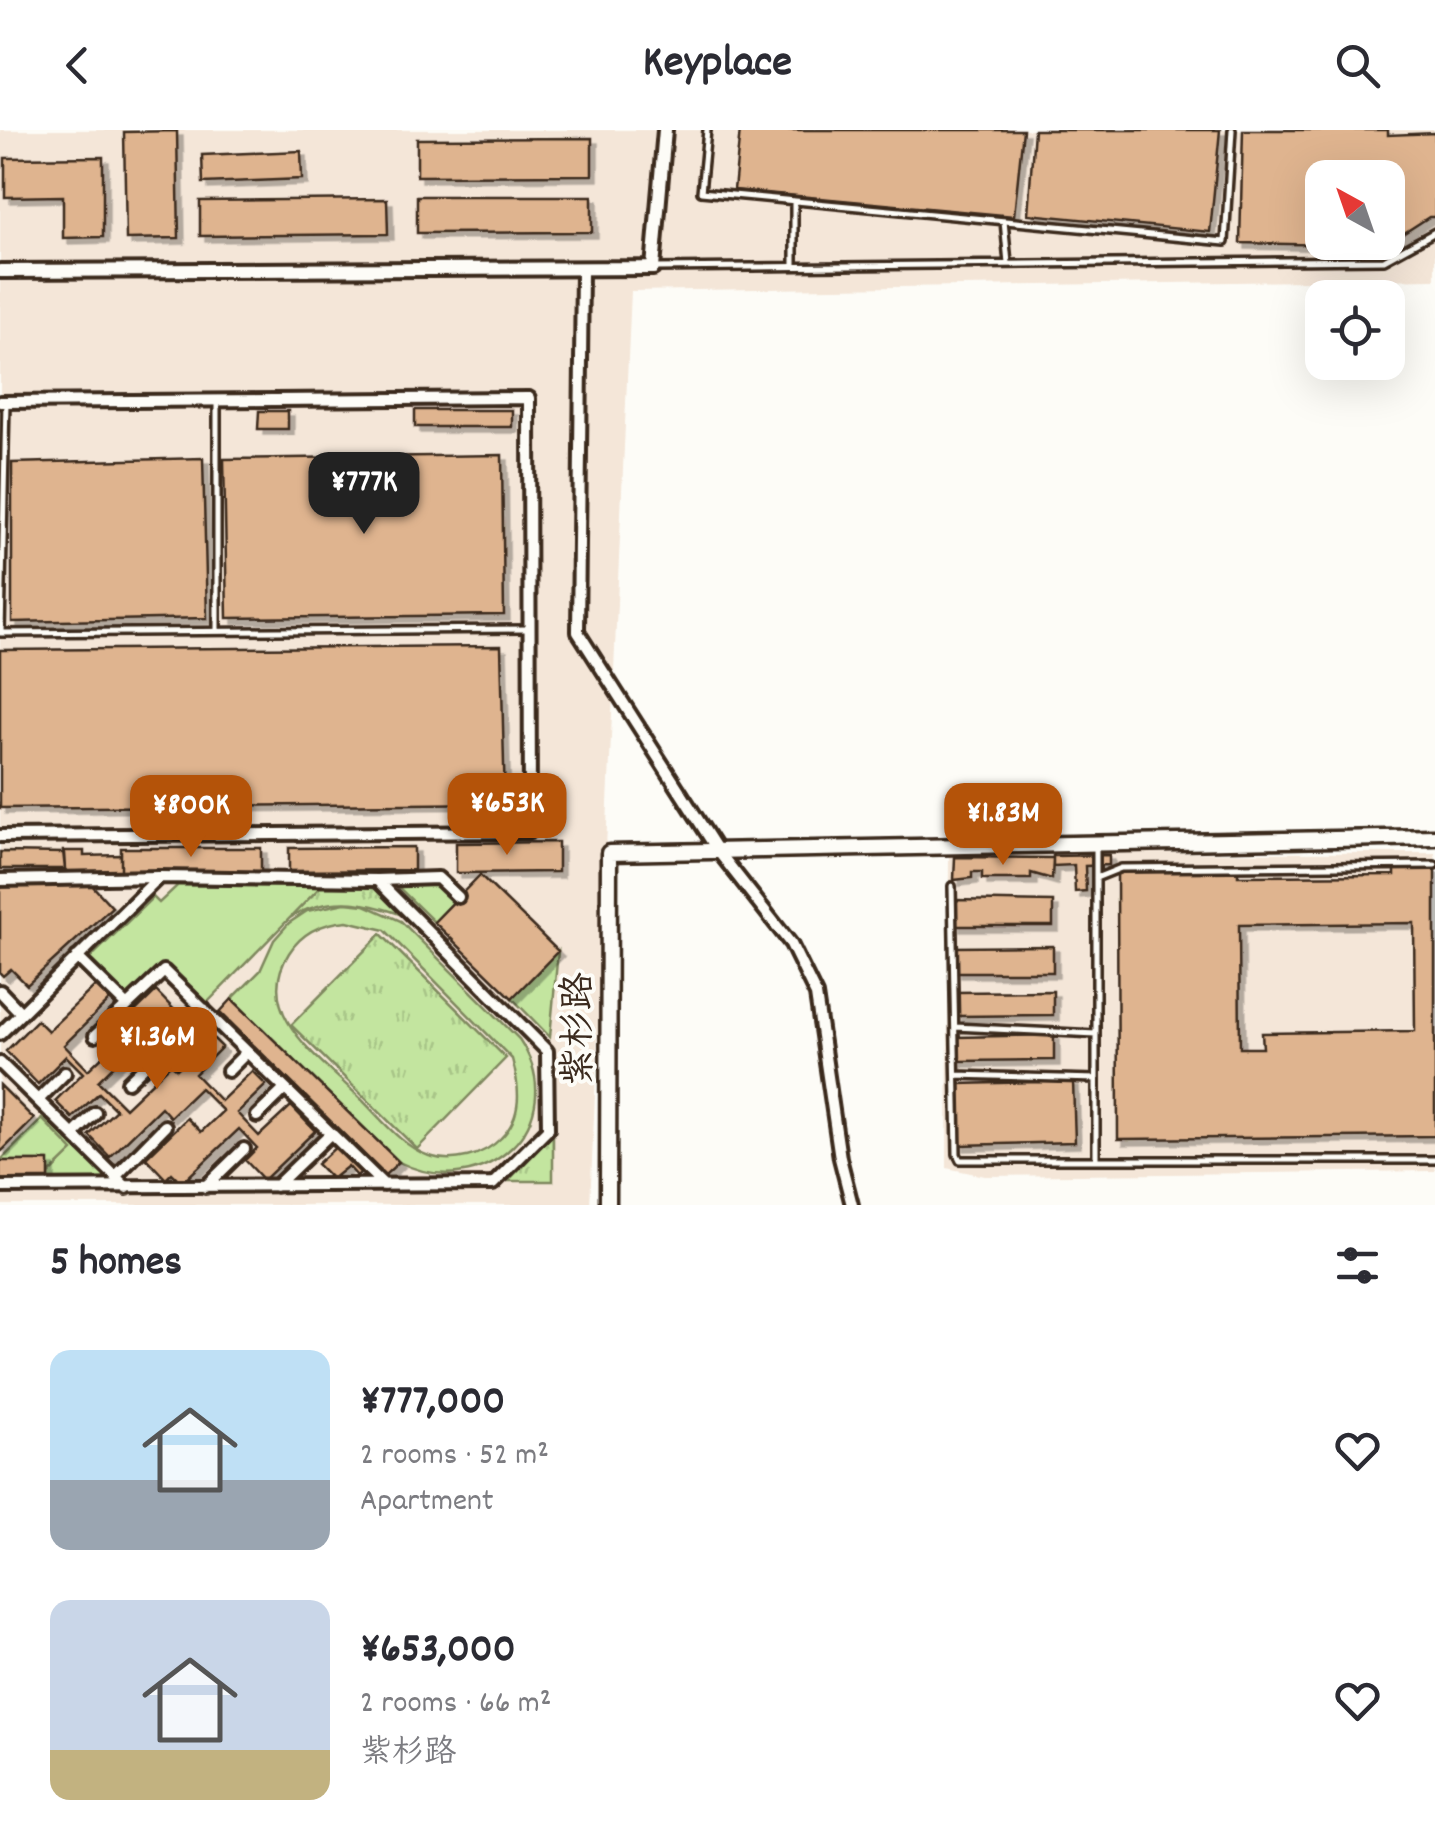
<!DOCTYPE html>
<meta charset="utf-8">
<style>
body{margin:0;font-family:Dekko,"LXGW WenKai TC",sans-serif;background:#f7f7f7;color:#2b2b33;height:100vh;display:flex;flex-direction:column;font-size:38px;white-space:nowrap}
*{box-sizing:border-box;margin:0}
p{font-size:32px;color:#7c7c81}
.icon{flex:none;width:55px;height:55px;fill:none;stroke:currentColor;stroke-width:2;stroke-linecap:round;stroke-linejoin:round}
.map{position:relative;height:1075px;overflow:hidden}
.side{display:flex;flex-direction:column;background:#fff;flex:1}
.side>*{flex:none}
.needle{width:65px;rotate:320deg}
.controls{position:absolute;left:1305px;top:30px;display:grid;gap:20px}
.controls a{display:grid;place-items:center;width:100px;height:100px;border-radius:20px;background:#fff;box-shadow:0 10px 40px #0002;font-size:50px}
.price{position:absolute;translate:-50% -85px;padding:0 22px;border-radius:20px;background:#b45309;color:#fff;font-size:32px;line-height:65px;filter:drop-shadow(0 2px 5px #0008)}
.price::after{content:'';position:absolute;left:50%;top:60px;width:30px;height:22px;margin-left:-15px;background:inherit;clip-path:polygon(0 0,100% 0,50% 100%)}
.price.current{background:#222;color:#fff}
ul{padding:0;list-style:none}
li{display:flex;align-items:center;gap:30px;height:250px;padding:0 50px}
li span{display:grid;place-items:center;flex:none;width:280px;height:200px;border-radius:20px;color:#555}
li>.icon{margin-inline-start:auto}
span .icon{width:120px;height:120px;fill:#fffc;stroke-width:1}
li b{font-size:42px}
h2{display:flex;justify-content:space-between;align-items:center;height:120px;padding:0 50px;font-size:42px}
header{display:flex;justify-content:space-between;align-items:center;height:130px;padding:0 50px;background:#fff;font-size:45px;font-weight:700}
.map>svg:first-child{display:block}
.built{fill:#f4e6d8;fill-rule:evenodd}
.grass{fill:url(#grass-tufts);stroke:#7f885e;stroke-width:2.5}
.garden{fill:#c3e59f;stroke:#7f885e;stroke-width:2.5;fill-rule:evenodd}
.building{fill:#dfb48f;stroke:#3b2a1e;stroke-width:2.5;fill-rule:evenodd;filter:url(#shadow)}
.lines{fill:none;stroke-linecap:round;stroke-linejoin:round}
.service-casing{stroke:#3b2a1e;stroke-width:12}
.minor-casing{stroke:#3b2a1e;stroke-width:18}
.tertiary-casing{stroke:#3b2a1e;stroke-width:20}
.secondary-casing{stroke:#3b2a1e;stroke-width:21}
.service{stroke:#fdfcf7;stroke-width:5}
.minor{stroke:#fdfcf7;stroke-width:10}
.tertiary{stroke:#fdfcf7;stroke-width:12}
.secondary{stroke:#fdfcf7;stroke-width:14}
.labels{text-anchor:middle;stroke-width:8;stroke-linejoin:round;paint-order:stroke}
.street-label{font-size:38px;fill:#3b2a1e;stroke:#fdfcf7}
</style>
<header><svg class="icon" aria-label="back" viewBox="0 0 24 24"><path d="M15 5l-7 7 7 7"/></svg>Keyplace<svg class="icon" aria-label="search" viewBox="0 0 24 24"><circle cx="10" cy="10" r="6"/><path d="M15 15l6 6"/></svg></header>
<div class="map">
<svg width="1435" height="1075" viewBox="0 0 1435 1075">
<defs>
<pattern id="grass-tufts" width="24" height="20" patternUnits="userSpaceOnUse" patternTransform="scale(2.5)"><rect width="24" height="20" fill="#c3e59f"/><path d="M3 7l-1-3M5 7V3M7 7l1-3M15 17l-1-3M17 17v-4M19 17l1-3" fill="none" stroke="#a8c588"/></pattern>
<filter id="shadow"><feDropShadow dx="5.5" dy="5.5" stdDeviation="0" flood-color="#0004"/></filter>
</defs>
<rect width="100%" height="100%" fill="#fdfcf7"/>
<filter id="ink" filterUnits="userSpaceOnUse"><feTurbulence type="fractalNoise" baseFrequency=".01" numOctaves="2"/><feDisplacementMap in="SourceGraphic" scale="20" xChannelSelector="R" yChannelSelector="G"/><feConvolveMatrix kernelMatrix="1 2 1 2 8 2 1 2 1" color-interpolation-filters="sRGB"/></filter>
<g filter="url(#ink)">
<path class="built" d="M0,0H1435V149L631,161L590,1075H0ZM1322,48H1388V112H1322Z
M949,722L1435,723V1041L985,1046L947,1038Z"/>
<path class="grass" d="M320,757L377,758L405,786C363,770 327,765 288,789Z
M381,804L506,928L417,1019L291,895Z
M47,985L107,1047V1051L49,1052V1044L72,1021L42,989Z
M553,1004V1051H508Z"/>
<path class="garden" d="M435,752L454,771L434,792L394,753Z
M178,755L320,757L204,876L166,836L126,870L88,830L153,767L159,773Z
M345,773L365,775L401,791L519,909C575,992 483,1075 399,1032L232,869L260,841L274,810L289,793L307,781ZM347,791L385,800L512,929C520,958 523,986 501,1008C484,1026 453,1034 429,1026C401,1016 380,987 359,967C321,929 251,883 289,823C302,802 323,793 347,791Z
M558,821L550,907L512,868Z
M42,989L73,1021L49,1044L48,1031H0Z"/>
<path class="building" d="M740,0H1023L1014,86L734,60Z
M1034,0H1220L1210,102L1028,84Z
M1243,0H1388V5L1435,3V87H1429L1384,116L1240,113ZM1322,48H1388V112H1322Z
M177,1L179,108L126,109L124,2Z
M592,8V45L417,46V9Z
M301,21L302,49L203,53L202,25Z
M103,27V107L63,108V66L5,67V28Z
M417,66H592V102L417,103Z
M387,69L388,104L200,106V71Z
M415,280H512V297H415Z
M259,281H288V299H258Z
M502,325L504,485L227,488L224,329Z
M203,328L207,488L12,492V333Z
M501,516L505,673L0,678V520Z
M558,712V742L456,743V713Z
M414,717V740L289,741V718Z
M121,718H261V741L121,742Z
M63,721H84V726L121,725V744L70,746L65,739Z
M0,722L64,723L65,739H0Z
M1109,725V735L1085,736L1086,761L1075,762L1074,735L1053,736V726Z
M955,727L1053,728L1052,749L1031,743V749H982V742H972V748L954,750Z
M1435,738V1006L1118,1009L1117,742L1238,741V746L1395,745V739ZM1414,793L1415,901L1262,903L1263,918H1240L1239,795Z
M480,745L558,821L512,868L434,792Z
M89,752L112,777L27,855L11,839L3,846L0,843V753Z
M955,770L1053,772V796H955Z
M1053,816V842H956L955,817Z
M97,854L111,869L64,915L88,940L128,902L121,895L156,861L180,886L150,916L142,908L98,951L125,978L171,934L177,939L211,906L222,917L195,944L221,971L252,941L266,955L237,983L259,1006L291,976L315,1001L264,1050L245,1030L257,1018L239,999L182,1053L172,1043L166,1049L146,1028L187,988L201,1002L223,981L200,958L170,987L161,977L110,1027L89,1005L116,980L99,963L72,988L55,971L83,943L66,926L38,954L6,921L37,890L48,901Z
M1053,861V885L957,886L956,862Z
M232,869L399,1032L385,1045L220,882Z
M1054,905V930L957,931V907Z
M1073,951L1075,1012L959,1015L958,954Z
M0,955L34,989L2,1021L0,1020Z
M339,1014L363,1040L357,1046L348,1036L332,1049L317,1034Z
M0,1031H49V1052L0,1053Z"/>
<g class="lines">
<defs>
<path id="service" d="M707,0L701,62L1225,112L1232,0
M794,71V136
M1004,91L1008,133
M656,138L1384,130L1435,102
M217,501V270
M0,503L527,499
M1,503L6,272
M1096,717V1030
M1096,748L1121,738L1435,735
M952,756L957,1024L960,1030H1435
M955,897L1096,904
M956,945L1096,949"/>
<path id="minor" d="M582,140L578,502L718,721L791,814L816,865L840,1028L852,1075
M0,272L529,268L530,702L0,706
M0,750L159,747
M377,750L438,748L458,767
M77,827L127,876L164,841L384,1055
M0,861L21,883
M0,904L159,747L377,750L547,921L548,999L493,1054L0,1057
M95,906L127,876
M0,933L127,1058
M228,941L247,922
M128,952L204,879
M38,970L65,943
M257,986L285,959
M73,1005L95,983
M115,1047L165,996
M276,1056L331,1003
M205,1057L244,1019"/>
<path id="tertiary" d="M0,141L653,138L665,0"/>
<path id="secondary" d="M608,1075L609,723L1435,707"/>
</defs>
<use href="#service" class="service-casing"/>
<use href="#minor" class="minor-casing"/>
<use href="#tertiary" class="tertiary-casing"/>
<use href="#secondary" class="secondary-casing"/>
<use href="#service" class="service"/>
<use href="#minor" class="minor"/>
<use href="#tertiary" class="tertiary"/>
<use href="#secondary" class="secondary"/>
</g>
</g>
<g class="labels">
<g class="street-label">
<text transform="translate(576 899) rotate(-90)" y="13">紫杉路</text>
</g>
</g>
</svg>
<div class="controls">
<a><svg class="needle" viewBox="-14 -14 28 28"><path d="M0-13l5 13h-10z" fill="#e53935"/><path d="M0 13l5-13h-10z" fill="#7c7c81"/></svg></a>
<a><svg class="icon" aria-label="locate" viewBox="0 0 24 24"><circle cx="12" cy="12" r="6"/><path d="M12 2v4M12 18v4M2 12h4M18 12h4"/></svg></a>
</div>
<b class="price current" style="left:364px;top:407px">¥777K</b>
<b class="price" style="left:507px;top:728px">¥653K</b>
<b class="price" style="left:191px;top:730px">¥800K</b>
<b class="price" style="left:1003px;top:738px">¥1.83M</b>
<b class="price" style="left:157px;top:962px">¥1.36M</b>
</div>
<section class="side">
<h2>5 homes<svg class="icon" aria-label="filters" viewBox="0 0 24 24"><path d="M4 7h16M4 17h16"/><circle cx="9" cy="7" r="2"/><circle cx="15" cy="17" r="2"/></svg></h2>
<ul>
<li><span style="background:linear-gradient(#bfe0f5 65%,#9aa5b1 0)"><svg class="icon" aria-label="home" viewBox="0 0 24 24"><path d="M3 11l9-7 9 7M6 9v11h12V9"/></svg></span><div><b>¥777,000</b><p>2 rooms · 52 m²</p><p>Apartment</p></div><svg class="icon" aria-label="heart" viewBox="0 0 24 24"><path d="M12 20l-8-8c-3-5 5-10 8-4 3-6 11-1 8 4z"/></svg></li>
<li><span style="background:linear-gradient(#c9d6e8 75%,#c2b280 0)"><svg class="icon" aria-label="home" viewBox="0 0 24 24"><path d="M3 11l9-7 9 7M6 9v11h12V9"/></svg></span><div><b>¥653,000</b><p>2 rooms · 66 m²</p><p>紫杉路</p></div><svg class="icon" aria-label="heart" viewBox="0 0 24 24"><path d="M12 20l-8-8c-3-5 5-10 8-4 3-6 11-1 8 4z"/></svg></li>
</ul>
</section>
